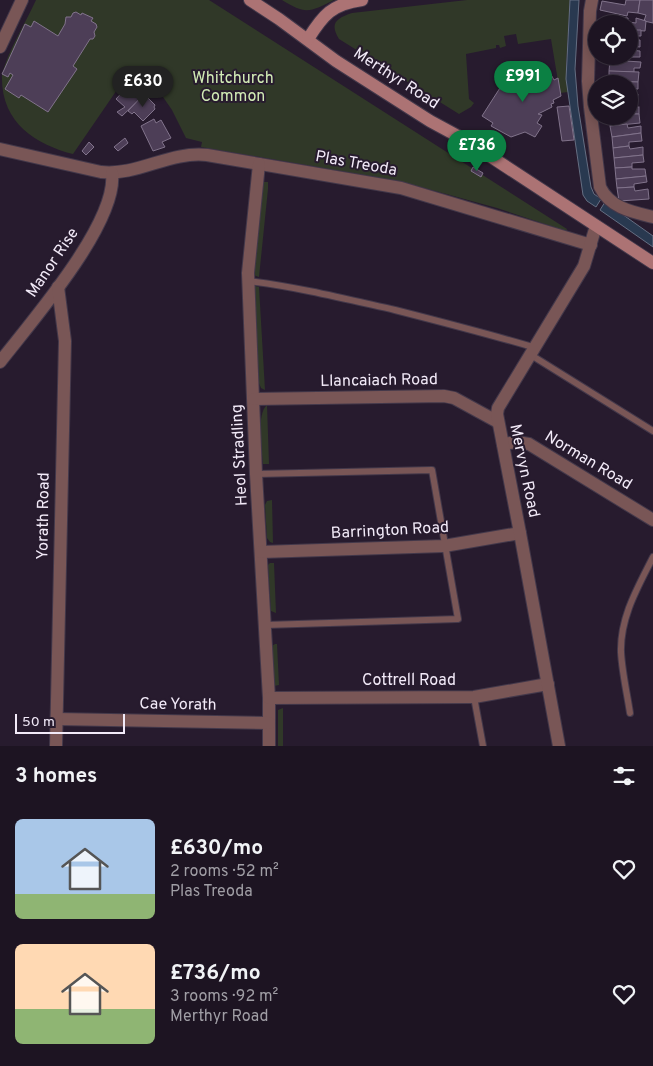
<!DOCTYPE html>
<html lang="en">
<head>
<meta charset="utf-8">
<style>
  :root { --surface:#1d1422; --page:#251d2a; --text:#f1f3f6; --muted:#a09ea5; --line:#3b3340; --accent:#0b8043 }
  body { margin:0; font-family:Overpass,sans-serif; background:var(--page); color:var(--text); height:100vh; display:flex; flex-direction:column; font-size:19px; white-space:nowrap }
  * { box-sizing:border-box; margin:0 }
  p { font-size:16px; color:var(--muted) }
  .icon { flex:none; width:28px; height:28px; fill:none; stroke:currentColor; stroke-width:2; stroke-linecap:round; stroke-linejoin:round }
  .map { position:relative; height:746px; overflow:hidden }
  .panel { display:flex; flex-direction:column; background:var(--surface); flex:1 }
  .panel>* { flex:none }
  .fabs { position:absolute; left:588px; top:15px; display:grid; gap:10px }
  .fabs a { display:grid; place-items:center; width:50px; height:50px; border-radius:50%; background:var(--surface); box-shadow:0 2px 12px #0003,0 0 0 1px var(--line); font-size:25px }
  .scale { position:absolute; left:15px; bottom:12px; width:110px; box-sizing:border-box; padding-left:5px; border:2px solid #f2eaf8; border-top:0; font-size:14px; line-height:18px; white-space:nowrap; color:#f2eaf8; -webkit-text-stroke:4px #271b2e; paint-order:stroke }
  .price { position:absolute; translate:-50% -42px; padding:0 11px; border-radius:18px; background:var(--accent); color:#fff; font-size:16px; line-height:32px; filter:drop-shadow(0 1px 2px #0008) }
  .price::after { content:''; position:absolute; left:50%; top:30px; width:15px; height:11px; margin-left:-8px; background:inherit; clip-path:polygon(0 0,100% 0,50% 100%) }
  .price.on { background:#222; color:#fff }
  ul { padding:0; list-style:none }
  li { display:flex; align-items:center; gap:15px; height:125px; padding:0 15px }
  li span { display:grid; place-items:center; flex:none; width:140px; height:100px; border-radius:8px; color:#555 }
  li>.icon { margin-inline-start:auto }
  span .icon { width:60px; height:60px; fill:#fffc; stroke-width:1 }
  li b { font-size:21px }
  h2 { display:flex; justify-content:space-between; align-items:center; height:60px; padding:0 15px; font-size:21px }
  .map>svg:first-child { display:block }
  .green { fill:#303828 }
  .water { fill:#293950; stroke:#656e82 }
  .building { fill:#4d3e57; stroke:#81738b }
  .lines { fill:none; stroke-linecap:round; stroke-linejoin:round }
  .lane-casing { stroke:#43384a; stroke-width:8 }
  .street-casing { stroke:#43384a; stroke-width:14 }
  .secondary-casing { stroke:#43384a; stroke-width:14 }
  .lane { stroke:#795656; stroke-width:6 }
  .street { stroke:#795656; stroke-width:12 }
  .secondary { stroke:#ac7374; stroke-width:12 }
  .labels { text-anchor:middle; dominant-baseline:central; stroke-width:4; stroke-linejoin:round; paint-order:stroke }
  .park-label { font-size:16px; fill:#d1ebb5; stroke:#271b2e }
  .street-label { font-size:16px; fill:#f2eaf8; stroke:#271b2e }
</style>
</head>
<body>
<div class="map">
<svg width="653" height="746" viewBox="0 0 653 746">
  <rect width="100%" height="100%" fill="#271b2e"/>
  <g class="green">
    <path d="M36,0h173l358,229 -1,2 -69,-23 -98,-27 -198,-34 1,-5 -16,-4 -14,-28 -18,-26 -22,-16 -59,86c-38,-10 -73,-32 -71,-80 7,-25 23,-50 34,-74z"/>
    <path d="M282,0h52c-24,12 -28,15 -52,0z"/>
    <path d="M467,0h103l-4,67 2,25 -8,1 -9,-54 -33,5 -2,-10 -12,2 2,10 -6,2 -1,-3h-3v3l-30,6 3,45 5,4 -3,4 -12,7 -120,-75c-10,-16 -2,-21 13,-26z"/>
    <polygon points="263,182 268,182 268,189 259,277 253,275"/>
    <polygon points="255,286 259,287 265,390 261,388 259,383 254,288"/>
    <path d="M267,405l2,59h-6c-1,-13 -7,-50 4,-59z"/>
    <polygon points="272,500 273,543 270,542 267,538 265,505 267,501"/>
    <polygon points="270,563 274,563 276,613 271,611 268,565"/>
    <polygon points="275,644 277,644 279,685 274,686 272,646"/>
    <polygon points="283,708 283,746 278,746 278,710"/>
  </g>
  <g class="water">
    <polygon points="570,0 579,0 575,69 578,106 591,187 594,194 601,199 596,207 587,201 583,195 566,79"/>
    <polygon points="605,202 653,236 653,247 600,210"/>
  </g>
  <g class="building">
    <polygon points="626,0 640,0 638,13 628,12 627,16 600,10 602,1 625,5"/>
    <polygon points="640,0 653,0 653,23 644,21 646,15 638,13"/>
    <polygon points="76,12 81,15 82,13 93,18 91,21 96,24 97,27 94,32 95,36 93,39 90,39 73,66 77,69 48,112 21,95 19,98 5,89 13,75 10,73 8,77 2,74 4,70 25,24 31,27 34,21 58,36 65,24 66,17 71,17 73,13"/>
    <polygon points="611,17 628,18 628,22 636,23 636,18 646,21 645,31 629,30 629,24 611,24"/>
    <polygon points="629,30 641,30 641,36 634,36 634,40 629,40"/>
    <polygon points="629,40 640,40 640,47 629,46"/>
    <polygon points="629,50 640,51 640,57 627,57 626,61 610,60 610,56 629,56"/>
    <polygon points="610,60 641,62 640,68 634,68 634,72 609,71"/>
    <polygon points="547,67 554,80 558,78 561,96 553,100 554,103 551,104 552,107 538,114 542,115 537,123 542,126 535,137 525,132 511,137 491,126 493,123 482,116 507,77 516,82 517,82 513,76 530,68 533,74"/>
    <polygon points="609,71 639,72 638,82 609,81"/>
    <polygon points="609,81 638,82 638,89 631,89 631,93 629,93 629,84 608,84"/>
    <polygon points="133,83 139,89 137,91 143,96 122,116 117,112 125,107 116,99 130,84 132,86"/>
    <polygon points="629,93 638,94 637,100 629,100"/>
    <polygon points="144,94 155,105 154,107 155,109 143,121 134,112 132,114 128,111"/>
    <polygon points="569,106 574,140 562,141 557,107"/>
    <rect x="629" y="107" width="10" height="7"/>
    <polygon points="629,114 639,114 640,123 610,126 609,116 629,116"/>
    <polygon points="154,119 156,123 161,120 171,138 162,142 165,147 153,151 141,126"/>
    <polygon points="627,124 628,128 641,126 641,133 612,137 610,126"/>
    <polygon points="641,133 642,141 629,142 629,146 613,148 612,137"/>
    <polygon points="125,138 128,143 118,151 114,147"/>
    <polygon points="89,142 94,147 86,155 82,151"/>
    <polygon points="629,146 630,149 643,147 643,155 614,158 613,148"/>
    <polygon points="643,155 644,162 632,163 632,167 615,168 614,158"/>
    <polygon points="473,167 483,173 481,177 471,171"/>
    <polygon points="632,167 632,169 645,169 646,176 616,179 615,168"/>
    <polygon points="646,176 647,182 634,184 634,187 617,188 616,179"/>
    <polygon points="634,187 635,191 648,189 649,199 619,201 617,188"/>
  </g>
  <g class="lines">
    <defs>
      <g id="lane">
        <path d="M248,281c50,6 98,18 147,29 47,12 94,24 141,38"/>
        <polyline points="531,355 653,431"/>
        <polyline points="256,474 432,470 458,619 265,625"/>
        <polyline points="474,697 483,746"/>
        <path d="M630,713c-3,-20 -8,-41 -9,-61 -1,-35 17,-65 32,-95"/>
      </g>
      <g id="street">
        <path d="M592,0l-2,11 -2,70 2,26 10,80c10,21 32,25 53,30"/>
        <polyline points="0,47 22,0"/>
        <path d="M0,149l101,23c37,4 68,-21 106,-17l194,33 190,57"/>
        <polyline points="259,164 248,273 256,474 269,698 269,746"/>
        <path d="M0,362c31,-40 118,-139 112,-189"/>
        <polyline points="254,399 444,396 454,398 498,422"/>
        <polyline points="503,444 517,442 529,444 653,520"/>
        <polyline points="261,552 444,546 520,533"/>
        <polyline points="269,698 474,697 548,684"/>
        <polyline points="57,719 269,723"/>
        <polyline points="56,746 65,341 58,287"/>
        <polyline points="559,746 520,533 497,414 498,408 584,266 596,226"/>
      </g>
      <g id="secondary">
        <polyline points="250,0 279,19 336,61 430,121 467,141 653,263"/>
        <path d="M308,39c15,-24 24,-35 54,-39"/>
      </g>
    </defs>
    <use href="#lane" class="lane-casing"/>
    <use href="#street" class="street-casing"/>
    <use href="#secondary" class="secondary-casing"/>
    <use href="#lane" class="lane"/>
    <use href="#street" class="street"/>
    <use href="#secondary" class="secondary"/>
  </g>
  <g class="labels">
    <g class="park-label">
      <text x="233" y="79">Whitchurch<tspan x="233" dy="18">Common</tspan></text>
    </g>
    <g class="street-label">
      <text transform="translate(396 79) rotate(33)">Merthyr Road</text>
      <text transform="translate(356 164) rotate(10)">Plas Treoda</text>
      <text transform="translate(53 263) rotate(-56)">Manor Rise</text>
      <text transform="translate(379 381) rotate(-1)">Llancaiach Road</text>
      <text transform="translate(240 455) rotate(-93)">Heol Stradling</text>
      <text transform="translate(588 461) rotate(31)">Norman Road</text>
      <text transform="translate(524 471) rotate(78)">Mervyn Road</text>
      <text transform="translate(44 516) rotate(-89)">Yorath Road</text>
      <text transform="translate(390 531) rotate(-3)">Barrington Road</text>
      <text x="409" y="681">Cottrell Road</text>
      <text transform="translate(178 705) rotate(1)">Cae Yorath</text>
    </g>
  </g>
</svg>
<div class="fabs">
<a><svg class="icon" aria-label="locate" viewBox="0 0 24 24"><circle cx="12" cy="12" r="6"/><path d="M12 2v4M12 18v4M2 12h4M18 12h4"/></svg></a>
<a><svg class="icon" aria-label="layers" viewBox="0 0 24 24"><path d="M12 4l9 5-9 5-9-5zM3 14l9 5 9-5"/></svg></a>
</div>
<div class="scale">50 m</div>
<b class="price" style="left:523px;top:103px">£991</b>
<b class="price on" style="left:143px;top:108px">£630</b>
<b class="price" style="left:477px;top:172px">£736</b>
</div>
<section class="panel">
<h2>3 homes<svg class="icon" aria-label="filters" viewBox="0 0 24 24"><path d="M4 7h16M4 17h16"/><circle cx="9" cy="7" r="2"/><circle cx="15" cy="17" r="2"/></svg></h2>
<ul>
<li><span style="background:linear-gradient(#a9c7e8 75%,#8fb573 0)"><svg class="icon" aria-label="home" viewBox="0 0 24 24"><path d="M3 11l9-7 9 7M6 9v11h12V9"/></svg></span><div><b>£630/mo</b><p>2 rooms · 52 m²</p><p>Plas Treoda</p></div><svg class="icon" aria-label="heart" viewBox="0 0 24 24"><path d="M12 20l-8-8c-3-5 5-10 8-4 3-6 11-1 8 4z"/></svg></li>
<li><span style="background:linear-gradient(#ffd9b3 65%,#8fb573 0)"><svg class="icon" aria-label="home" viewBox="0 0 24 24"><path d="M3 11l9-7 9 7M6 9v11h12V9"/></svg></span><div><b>£736/mo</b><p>3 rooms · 92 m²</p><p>Merthyr Road</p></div><svg class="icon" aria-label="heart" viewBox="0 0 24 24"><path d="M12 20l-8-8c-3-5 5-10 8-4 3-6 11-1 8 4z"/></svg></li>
</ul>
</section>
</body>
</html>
